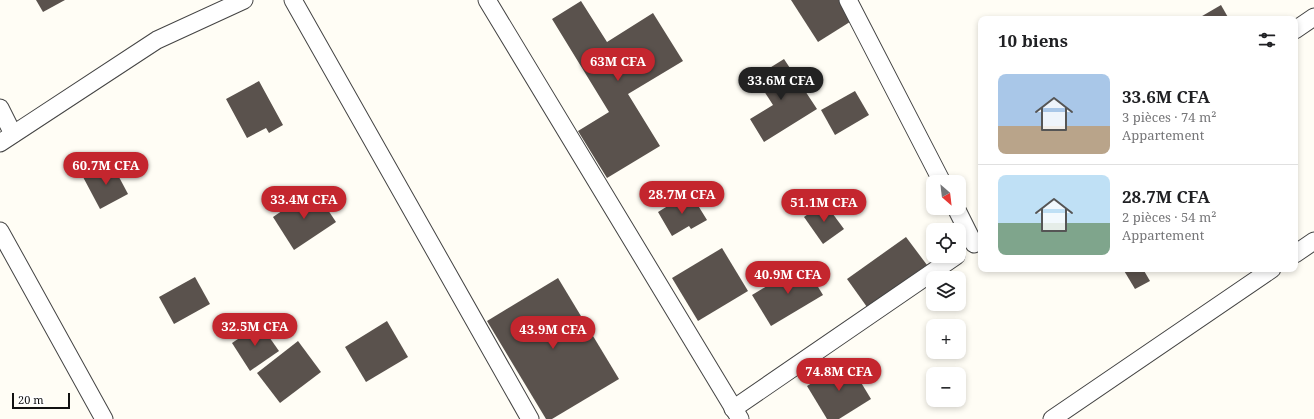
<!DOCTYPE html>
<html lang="fr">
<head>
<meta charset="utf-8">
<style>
  :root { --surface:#fff; --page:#f2f2f2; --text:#202124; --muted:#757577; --line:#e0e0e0; --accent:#c4262e }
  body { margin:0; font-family:"Noto Serif",serif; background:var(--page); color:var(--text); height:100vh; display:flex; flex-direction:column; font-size:15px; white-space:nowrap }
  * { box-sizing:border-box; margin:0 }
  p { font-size:13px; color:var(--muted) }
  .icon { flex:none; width:22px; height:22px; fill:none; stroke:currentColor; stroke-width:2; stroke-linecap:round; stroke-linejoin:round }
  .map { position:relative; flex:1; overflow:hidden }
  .drawer { position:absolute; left:978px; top:16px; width:320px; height:256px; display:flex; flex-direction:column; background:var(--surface); border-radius:8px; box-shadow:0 2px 6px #0003 }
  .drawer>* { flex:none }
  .needle { width:26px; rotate:152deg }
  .tools { position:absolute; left:926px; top:175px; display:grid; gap:8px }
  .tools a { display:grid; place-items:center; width:40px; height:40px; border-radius:8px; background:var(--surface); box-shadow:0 2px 6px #0003; font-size:20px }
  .scale { position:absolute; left:12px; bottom:10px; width:58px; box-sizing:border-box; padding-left:4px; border:2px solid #111; border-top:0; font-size:11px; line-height:14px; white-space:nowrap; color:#111; -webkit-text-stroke:3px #fff; paint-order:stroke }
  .price { position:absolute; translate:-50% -34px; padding:0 9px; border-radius:14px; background:var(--accent); color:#fff; font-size:13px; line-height:26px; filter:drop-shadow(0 1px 2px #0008) }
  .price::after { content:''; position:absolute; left:50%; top:24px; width:12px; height:9px; margin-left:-6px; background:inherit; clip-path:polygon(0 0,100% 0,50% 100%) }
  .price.selected { background:#222; color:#fff }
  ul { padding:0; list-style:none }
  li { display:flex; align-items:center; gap:12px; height:100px; padding:0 20px }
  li+li { border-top:1px solid var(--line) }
  li span { display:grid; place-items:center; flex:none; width:112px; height:80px; border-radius:8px; color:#555 }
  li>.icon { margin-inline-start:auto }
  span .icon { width:48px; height:48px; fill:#fffc; stroke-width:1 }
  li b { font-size:17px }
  h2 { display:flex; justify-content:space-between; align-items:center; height:48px; padding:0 20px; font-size:17px }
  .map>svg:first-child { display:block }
  .building { fill:#5a524d }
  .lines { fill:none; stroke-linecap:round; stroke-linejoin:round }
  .minor-casing { stroke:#444; stroke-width:19 }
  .minor { stroke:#fff; stroke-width:17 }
</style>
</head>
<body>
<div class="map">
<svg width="1314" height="419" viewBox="0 0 1314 419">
  <rect width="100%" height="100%" fill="#fffdf5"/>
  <g class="building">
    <polygon points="36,0 65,0 43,12"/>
    <polygon points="791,0 841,0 853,20 818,42"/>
    <polygon points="581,1 607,42 653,13 683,61 628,94 660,146 607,178 578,131 609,112 552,19"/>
    <polygon points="1221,5 1229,19 1197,19"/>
    <polygon points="784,59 817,109 764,142 750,119 773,105 755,77"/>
    <polygon points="259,81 283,125 269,133 266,128 247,138 226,99"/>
    <polygon points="855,91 869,115 835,135 821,110"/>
    <polygon points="111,162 128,194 100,209 83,177"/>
    <polygon points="314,189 336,222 294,250 273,217"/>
    <polygon points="689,193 693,200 694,199 707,220 691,229 689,226 672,236 658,212"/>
    <polygon points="824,202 844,229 823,244 804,217"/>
    <polygon points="906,237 927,265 867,307 847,279"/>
    <polygon points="722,248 748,291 698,321 672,278"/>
    <polygon points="804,264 823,295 771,326 752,295"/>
    <polygon points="1123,269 1143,269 1150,281 1135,289"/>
    <polygon points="195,277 210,304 174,324 159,297"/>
    <polygon points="558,278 619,379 552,419 546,419 487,321"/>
    <polygon points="387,321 408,357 366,382 345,347"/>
    <polygon points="260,324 279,351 250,371 232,343"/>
    <polygon points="298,341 321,372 280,403 257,373"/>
    <polygon points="848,361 871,399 839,419 827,419 807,386"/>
  </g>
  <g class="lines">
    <defs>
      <g id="minor">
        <polyline points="293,0 530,419"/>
        <polyline points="487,0 740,419"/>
        <polyline points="848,0 942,182"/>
        <polyline points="1295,30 1314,17"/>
        <polyline points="0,108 13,134"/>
        <polyline points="0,143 157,40 244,0"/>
        <polyline points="956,208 974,244"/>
        <polyline points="0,231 104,419"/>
        <polyline points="1295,254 1314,241"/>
        <polyline points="733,409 956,256"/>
        <polyline points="1052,419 1272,269"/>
      </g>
    </defs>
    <use href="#minor" class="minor-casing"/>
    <use href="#minor" class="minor"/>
  </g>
</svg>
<div class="tools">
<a><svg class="needle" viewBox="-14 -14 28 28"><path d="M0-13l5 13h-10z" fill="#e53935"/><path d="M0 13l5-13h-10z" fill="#757577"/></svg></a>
<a><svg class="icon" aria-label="locate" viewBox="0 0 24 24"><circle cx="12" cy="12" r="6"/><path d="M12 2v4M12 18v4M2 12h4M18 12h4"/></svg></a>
<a><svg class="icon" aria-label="layers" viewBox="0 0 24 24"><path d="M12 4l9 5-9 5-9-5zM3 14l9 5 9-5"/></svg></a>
<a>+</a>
<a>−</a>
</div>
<div class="scale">20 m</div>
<b class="price" style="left:618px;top:82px">63M CFA</b>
<b class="price selected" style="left:781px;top:101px">33.6M CFA</b>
<b class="price" style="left:106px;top:186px">60.7M CFA</b>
<b class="price" style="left:682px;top:215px">28.7M CFA</b>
<b class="price" style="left:304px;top:220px">33.4M CFA</b>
<b class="price" style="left:824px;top:223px">51.1M CFA</b>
<b class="price" style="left:788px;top:295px">40.9M CFA</b>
<b class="price" style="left:255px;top:347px">32.5M CFA</b>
<b class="price" style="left:553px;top:350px">43.9M CFA</b>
<b class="price" style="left:839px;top:392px">74.8M CFA</b>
<section class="drawer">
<h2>10 biens<svg class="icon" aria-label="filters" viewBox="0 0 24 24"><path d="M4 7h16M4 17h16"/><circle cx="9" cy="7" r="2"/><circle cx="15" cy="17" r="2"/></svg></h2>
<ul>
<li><span style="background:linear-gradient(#a9c7e8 65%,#b9a48a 0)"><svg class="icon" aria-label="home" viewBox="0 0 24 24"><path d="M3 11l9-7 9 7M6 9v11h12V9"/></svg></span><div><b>33.6M CFA</b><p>3 pièces · 74 m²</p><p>Appartement</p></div></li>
<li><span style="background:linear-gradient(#bfe0f5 60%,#7fa58c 0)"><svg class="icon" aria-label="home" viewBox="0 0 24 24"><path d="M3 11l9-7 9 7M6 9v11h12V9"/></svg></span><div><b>28.7M CFA</b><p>2 pièces · 54 m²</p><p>Appartement</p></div></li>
</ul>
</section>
</div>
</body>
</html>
